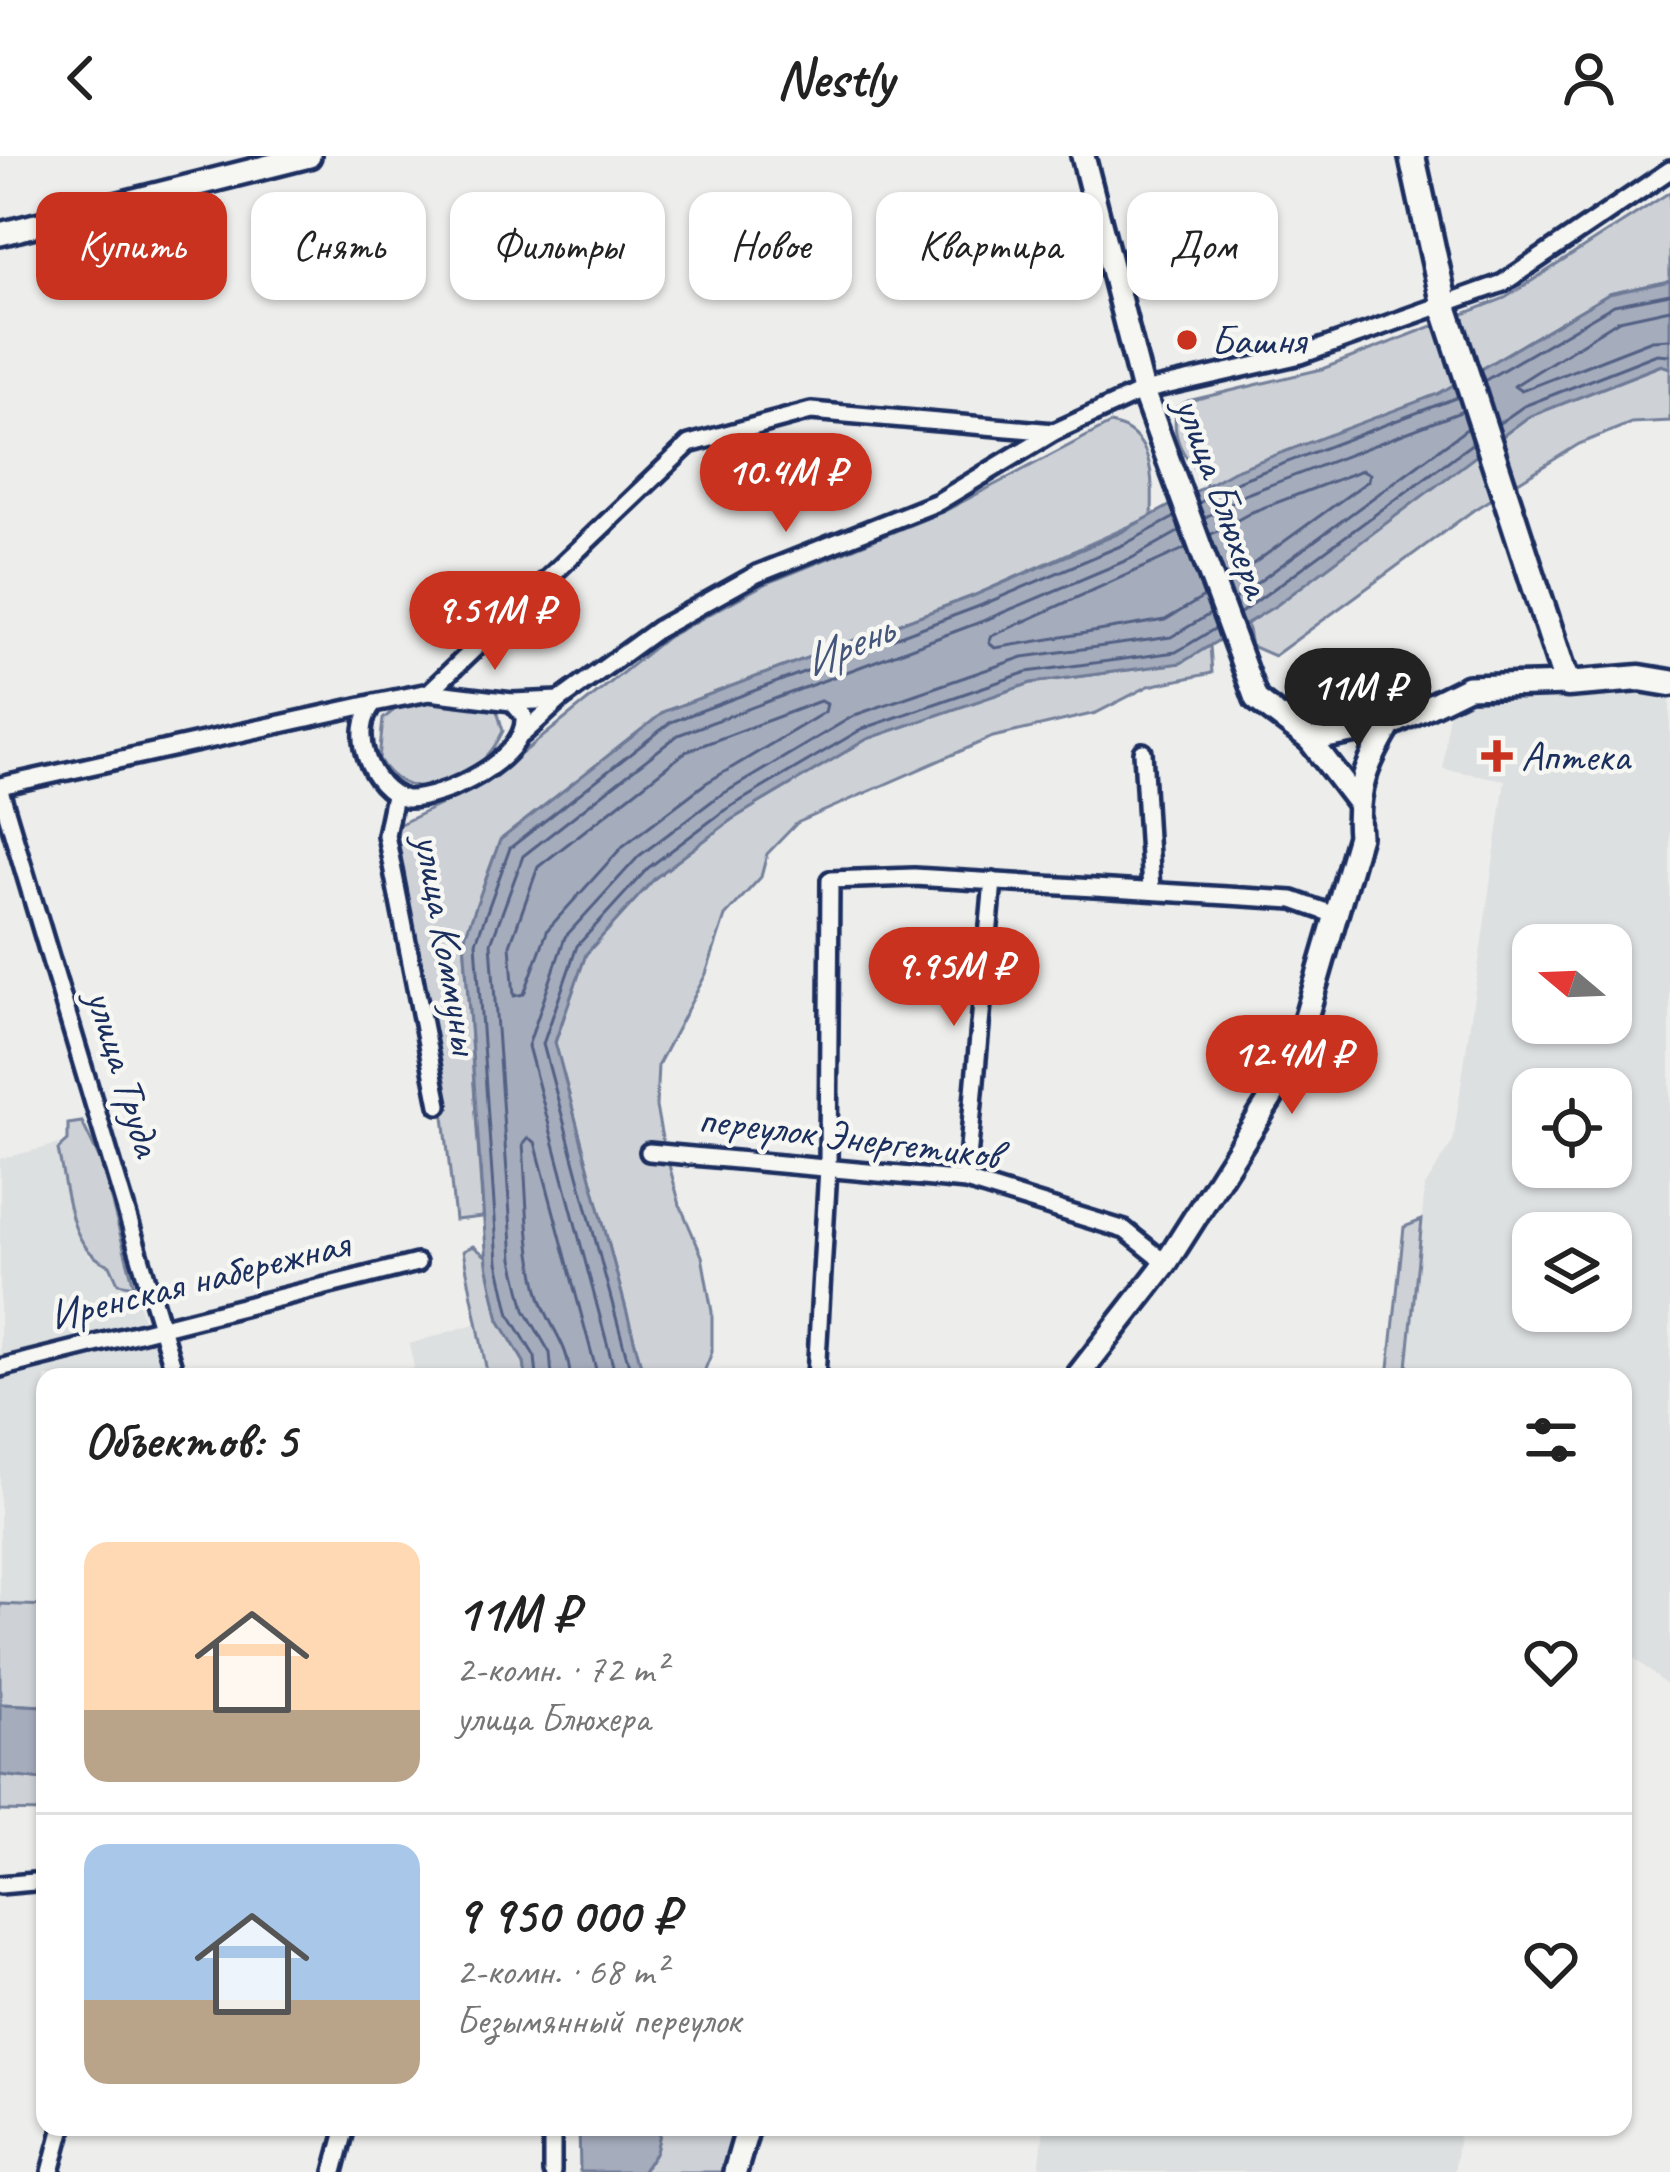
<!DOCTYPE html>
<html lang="ru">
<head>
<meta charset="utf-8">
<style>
  :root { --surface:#fff; --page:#f2f2f2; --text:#222; --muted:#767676; --line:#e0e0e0; --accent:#c8321e }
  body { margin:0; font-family:Caveat,sans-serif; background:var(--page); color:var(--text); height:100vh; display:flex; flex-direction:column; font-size:45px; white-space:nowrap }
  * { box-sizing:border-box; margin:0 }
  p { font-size:39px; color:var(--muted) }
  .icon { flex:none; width:66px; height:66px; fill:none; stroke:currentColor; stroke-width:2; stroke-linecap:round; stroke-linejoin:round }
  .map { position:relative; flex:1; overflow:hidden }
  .drawer { position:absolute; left:36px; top:1212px; width:1596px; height:768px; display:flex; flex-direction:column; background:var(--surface); border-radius:24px; box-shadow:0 3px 9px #0004 }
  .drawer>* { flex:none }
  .hud { position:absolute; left:36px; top:36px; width:1599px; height:108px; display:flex; gap:24px }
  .needle { width:78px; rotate:289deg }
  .controls { position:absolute; left:1512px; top:768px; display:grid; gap:24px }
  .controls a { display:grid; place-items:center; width:120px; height:120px; border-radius:24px; background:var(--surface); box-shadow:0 3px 9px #0004; font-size:60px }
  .price { position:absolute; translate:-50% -102px; padding:0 27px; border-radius:42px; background:var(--accent); color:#fff; font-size:39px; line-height:78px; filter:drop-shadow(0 3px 6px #0008) }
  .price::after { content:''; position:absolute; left:50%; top:72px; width:36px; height:27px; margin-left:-18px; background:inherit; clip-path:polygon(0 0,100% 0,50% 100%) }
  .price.selected { background:#222; color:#fff }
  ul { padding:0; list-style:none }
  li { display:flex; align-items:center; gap:36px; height:300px; padding:0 48px }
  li+li { border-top:3px solid var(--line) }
  li span { display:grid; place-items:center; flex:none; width:336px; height:240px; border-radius:24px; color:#555 }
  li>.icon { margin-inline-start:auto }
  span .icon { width:144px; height:144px; fill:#fffc; stroke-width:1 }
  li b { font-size:51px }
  h2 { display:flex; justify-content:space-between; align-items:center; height:144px; padding:0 48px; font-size:51px }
  .chip { padding:0 42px; border-radius:24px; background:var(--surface); box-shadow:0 3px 9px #0004; font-size:42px; line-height:108px }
  .chip.selected { background:var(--accent); color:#fff }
  header { display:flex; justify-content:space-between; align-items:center; height:156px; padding:0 48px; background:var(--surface); font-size:54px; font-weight:700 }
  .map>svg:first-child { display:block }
  .built { fill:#dde0e1; fill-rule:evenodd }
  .green { fill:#ced2d7; stroke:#74809a; stroke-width:3 }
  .water { fill:#a5acbc; stroke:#6e7a96; stroke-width:3 }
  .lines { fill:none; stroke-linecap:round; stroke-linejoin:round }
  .shore { stroke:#526184; stroke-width:3 }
  .minor-casing { stroke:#1b2f5e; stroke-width:24 }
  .tertiary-casing { stroke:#1b2f5e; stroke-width:30 }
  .primary-casing { stroke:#1b2f5e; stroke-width:33 }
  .minor { stroke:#f6f6f2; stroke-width:15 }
  .tertiary { stroke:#f6f6f2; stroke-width:21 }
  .primary { stroke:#f6f6f2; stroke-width:24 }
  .poi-dot { fill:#c8321e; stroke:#f6f6f2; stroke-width:4.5 }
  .labels { text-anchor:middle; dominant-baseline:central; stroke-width:9; stroke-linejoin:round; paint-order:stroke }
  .poi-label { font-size:42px; fill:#1b2f5e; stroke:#f6f6f2; text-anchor:start }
  .street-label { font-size:42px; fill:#1b2f5e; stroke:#f6f6f2 }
  .water-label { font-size:45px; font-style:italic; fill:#44547a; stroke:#f6f6f2 }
</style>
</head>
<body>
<header><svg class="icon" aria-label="back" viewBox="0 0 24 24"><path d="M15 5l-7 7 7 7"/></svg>Nestly<svg class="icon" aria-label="person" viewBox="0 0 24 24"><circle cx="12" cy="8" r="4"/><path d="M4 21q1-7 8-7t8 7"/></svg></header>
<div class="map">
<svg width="1670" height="2016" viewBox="0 0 1670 2016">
  <rect width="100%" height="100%" fill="#edeeec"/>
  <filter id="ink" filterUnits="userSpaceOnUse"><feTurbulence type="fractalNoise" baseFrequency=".00833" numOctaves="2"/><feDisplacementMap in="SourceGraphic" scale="24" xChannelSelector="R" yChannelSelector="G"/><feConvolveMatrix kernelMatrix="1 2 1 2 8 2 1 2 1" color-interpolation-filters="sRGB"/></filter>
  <g filter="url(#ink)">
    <g class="built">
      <path d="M1656,535l14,2v995l-47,-39v-272h-217l19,-191 28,-45 52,-361 -62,-11 6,-64 74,-11zM1533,789h78v78h-78zM1533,933h78v78h-78zM1533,1077h78v78h-78z"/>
      <polygon points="59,988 79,1082 88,1099 110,1109 125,1132 134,1130 144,1167 0,1205 0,1003"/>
      <polygon points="477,1167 488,1221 382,1221 414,1212 409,1188"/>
      <polygon points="154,1176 168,1221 45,1221 45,1450 0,1448 0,1221"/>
      <polygon points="1044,1971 1450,1971 1460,1973 1454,2016 1039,2016"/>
    </g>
    <g class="green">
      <path d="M1670,36v89l-61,13 -171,100 -231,91c-20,-26 -38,-44 -30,-78l11,-6 134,-32 183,-71z"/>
      <polygon points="1662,209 1670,212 1670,265 1631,267 1579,288 1475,353 1274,500 1251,490 1247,468 1528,261"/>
      <path d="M1110,268c44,8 43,54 42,92l-179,80 -308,115 -201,228 19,278 -28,3 -12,-114 -47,-280 89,-43 181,-145 99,-54 180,-73z"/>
      <polygon points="1210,489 1212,517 1149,530 1096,557 993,581 797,667 767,698 761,721 725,760 706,818 658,909 656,951 663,987 680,1049 702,1100 712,1156 712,1196 702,1221 644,1221 555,887 586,798 655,722 731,664 867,583 1031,527 1180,507"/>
      <path d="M452,542l44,9 7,24c-22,49 -91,84 -124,28l4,-40 16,-13z"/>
      <path d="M82,966l19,40 33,124 -16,-3 -8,-18c-42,-14 -43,-76 -52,-115l10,-9v-17z"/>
      <polygon points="1422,1064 1406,1221 1388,1221 1404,1071"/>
      <polygon points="473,1090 486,1100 499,1164 524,1206 526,1221 488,1221 463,1095"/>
      <polygon points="0,1448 45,1450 45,1550 0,1548"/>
      <polygon points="0,1619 45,1624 45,1656 0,1655"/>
      <polygon points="661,1971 741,1971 730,2016 642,2016 656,1996"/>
    </g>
    <g class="water">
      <polygon points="1670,125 1670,212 1661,209 1528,261 1277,449 1181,507 1031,527 867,583 731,664 655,722 586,798 555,886 644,1221 526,1221 524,1206 499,1164 487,1108 464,783 500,684 665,555 973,440 1120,377 1233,315 1438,238 1609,138"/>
      <polygon points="0,1548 45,1550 45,1624 0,1619"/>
      <polygon points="579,1971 661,1971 661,1972 656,1996 642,2016 580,2016"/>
    </g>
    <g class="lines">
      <g class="shore">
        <polyline points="1670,153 1619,164 1514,230 1521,235 1652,184 1670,183"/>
        <polyline points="1484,225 1614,149 1670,138"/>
        <polyline points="1498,268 1524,250 1657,198 1670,199"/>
        <polyline points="1199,347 1238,325 1458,241"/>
        <polyline points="1204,362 1244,339 1463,255"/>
        <polyline points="1210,379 1252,356 1362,314 1370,318 1368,325 1228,426"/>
        <polyline points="1186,392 992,480 989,487 995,492 1165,464 1204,441"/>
        <polyline points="1234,444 1468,272"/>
        <polyline points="1239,458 1473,287"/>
        <polygon points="820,545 827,548 825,556 706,627 623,690 548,773 524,838 514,840 510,789 538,711 687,595"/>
        <polyline points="537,1221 535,1201 510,1159 498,1106 476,786 510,692 671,566 977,451 1125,388 1175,361"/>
        <polyline points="552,1221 550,1197 525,1154 513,1103 491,787 523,700 678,579 983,465 1132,402 1180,375"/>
        <path d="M570,1221c-1,-33 -21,-50 -30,-80 -14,-49 -13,-102 -17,-153l5,-6 7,4 63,235"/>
        <polyline points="616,1221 528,890 565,781 639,700 716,642 855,559 1023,501 1171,481 1210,458"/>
        <polyline points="632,1221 543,888 577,790 648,712 725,654 862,573 1027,516 1176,496 1216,472"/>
      </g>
      <defs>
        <g id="minor">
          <polyline points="429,536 689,288 811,255 1054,276"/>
          <path d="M429,536l83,10 12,14c4,43 -82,84 -118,83 -37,-10 -57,-68 -32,-96z"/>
          <polyline points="512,546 560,544"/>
          <polyline points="523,578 560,544 658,473 757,418 938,346 1054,276 1143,235 1301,199 1503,127 1670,14"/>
          <polyline points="1143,596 1151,735"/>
          <polyline points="0,630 371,548"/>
          <polyline points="0,634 176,1221"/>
          <polyline points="394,640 386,679 439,949"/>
          <polyline points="649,996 966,1025 1125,1074 1166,1107"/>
          <polyline points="966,1025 993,725"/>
          <polyline points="0,1212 417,1107"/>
          <polyline points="816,1221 828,1012 830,724 914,721 1293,744 1335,759"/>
          <polyline points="0,1729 45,1725"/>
          <polyline points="51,2016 63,1971"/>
          <polyline points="334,2016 346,1971"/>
          <polyline points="552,2016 552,1971"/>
        </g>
        <g id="tertiary">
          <polyline points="1083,0 1143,235 1256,543 1310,584 1356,644"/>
          <polyline points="0,78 309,0"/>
          <polyline points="1310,584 1390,569 1468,531 1567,528"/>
          <path d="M1077,1221l89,-114 126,-198 67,-229c-4,-45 8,-73 31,-111"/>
          <polyline points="735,2016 748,1971"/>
        </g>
        <polyline id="primary" points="1412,0 1446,156 1567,528 1640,522 1670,527"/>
      </defs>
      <use href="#minor" class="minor-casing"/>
      <use href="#tertiary" class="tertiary-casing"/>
      <use href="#primary" class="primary-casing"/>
      <use href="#minor" class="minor"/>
      <use href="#tertiary" class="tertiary"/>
      <use href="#primary" class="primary"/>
    </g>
  </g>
  <g class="poi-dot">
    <circle cx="1187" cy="184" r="12"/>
    <path d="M1491 582h12v12h12v12h-12v12h-12v-12h-12v-12h12z"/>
  </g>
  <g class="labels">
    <g class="poi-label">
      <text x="1211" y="184">Башня</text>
      <text x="1521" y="600">Аптека</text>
    </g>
    <g class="street-label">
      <text transform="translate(1223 341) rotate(70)">улица Блюхера</text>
      <text transform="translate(447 788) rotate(80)">улица Коммуны</text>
      <text transform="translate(124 917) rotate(73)">улица Труда</text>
      <text transform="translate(849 981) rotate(7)">переулок Энергетиков</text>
      <text transform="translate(199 1124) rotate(-14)">Иренская набережная</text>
    </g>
    <g class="water-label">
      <text transform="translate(847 490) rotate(-24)">Ирень</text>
    </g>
  </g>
</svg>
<div class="controls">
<a><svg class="needle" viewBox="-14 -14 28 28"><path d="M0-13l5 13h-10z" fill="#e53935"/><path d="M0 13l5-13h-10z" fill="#767676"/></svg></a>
<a><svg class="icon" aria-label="locate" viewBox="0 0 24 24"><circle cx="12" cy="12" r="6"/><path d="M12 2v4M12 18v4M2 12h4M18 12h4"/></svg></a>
<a><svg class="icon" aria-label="layers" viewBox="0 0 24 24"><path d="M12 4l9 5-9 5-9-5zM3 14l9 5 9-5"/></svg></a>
</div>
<b class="price" style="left:786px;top:379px">10.4M ₽</b>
<b class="price" style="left:495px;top:517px">9.51M ₽</b>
<b class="price selected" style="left:1358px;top:594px">11M ₽</b>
<b class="price" style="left:954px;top:873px">9.95M ₽</b>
<b class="price" style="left:1292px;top:961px">12.4M ₽</b>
<div class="hud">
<a class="chip selected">Купить</a>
<a class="chip">Снять</a>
<a class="chip">Фильтры</a>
<a class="chip">Новое</a>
<a class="chip">Квартира</a>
<a class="chip">Дом</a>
</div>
<section class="drawer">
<h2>Объектов: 5<svg class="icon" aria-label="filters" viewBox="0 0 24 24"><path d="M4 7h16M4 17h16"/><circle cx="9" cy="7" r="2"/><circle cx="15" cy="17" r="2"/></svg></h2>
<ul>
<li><span style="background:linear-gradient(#ffd9b3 70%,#b9a48a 0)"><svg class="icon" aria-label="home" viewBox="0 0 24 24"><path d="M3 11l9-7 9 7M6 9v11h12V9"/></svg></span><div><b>11M ₽</b><p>2-комн. · 72 m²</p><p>улица Блюхера</p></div><svg class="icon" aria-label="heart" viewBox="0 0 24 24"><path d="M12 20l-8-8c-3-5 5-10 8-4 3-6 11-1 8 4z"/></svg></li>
<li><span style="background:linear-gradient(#a9c7e8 65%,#b9a48a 0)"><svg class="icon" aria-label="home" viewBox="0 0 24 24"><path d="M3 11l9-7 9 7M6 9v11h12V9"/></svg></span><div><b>9 950 000 ₽</b><p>2-комн. · 68 m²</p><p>Безымянный переулок</p></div><svg class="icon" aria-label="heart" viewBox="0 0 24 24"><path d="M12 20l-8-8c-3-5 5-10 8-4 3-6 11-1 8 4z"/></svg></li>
</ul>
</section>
</div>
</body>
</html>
